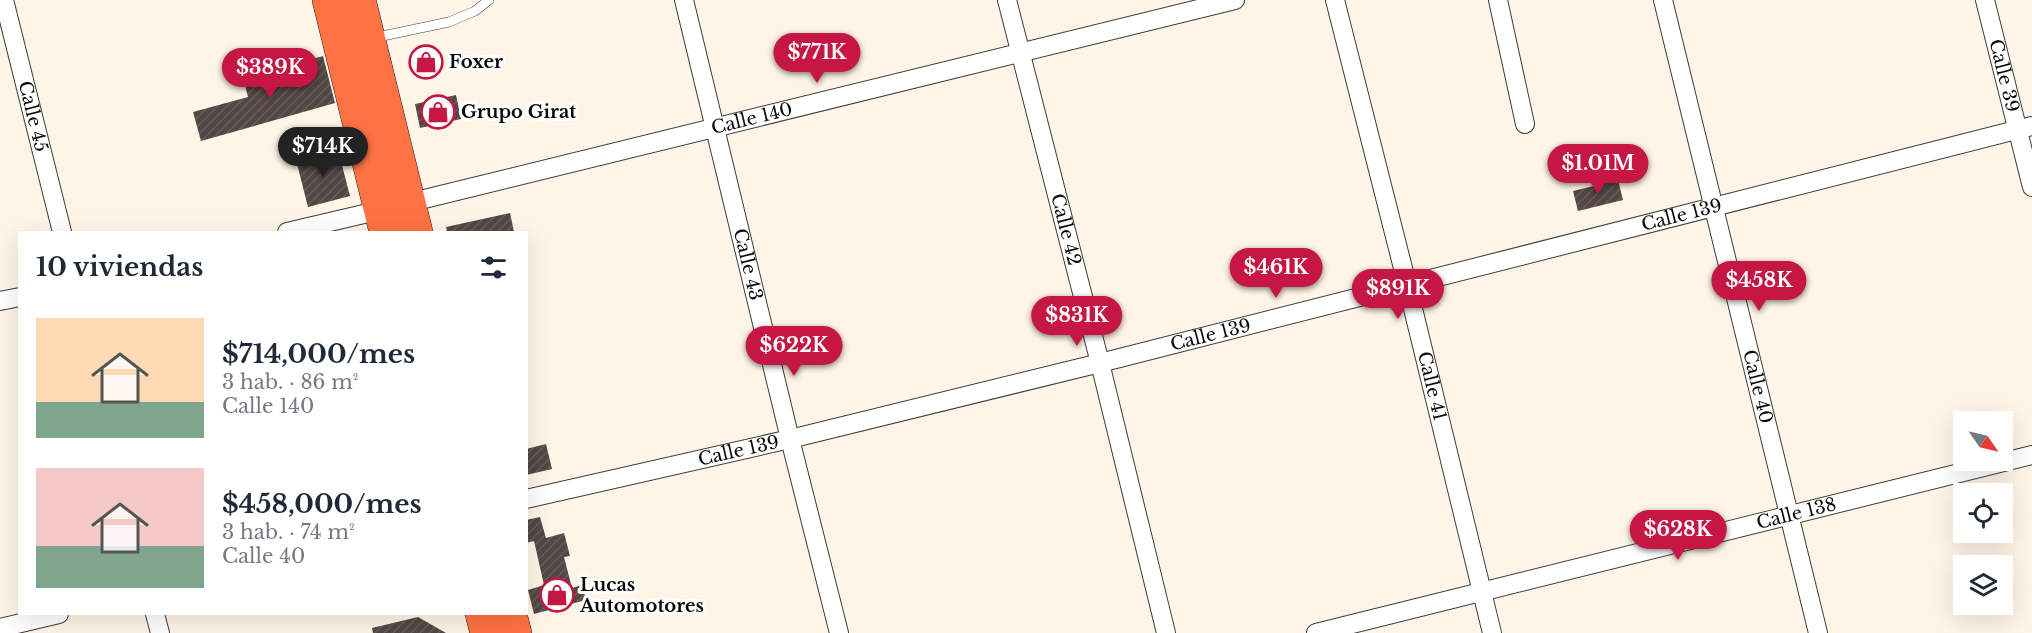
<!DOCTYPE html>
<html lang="es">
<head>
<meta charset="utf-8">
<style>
  :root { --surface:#fff; --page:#f6f6f7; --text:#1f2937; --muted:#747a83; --accent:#c51644 }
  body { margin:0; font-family:"Libre Baskerville",serif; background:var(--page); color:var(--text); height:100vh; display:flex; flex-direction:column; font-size:22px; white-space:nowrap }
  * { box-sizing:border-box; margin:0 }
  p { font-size:20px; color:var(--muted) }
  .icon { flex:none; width:33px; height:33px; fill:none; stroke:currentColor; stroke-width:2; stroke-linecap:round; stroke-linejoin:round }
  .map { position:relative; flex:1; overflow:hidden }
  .sheet { position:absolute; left:18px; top:231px; width:510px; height:384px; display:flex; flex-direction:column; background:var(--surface); border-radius:0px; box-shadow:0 6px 24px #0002 }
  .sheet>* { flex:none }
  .needle { width:39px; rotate:124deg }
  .tools { position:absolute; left:1953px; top:411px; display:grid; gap:12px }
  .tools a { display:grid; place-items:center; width:60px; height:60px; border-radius:0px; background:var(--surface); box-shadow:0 6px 24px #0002; font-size:30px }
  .price { position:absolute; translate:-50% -51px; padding:0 14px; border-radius:21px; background:var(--accent); color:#fff; font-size:20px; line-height:39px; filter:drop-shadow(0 2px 3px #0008) }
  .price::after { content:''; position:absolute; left:50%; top:36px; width:18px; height:14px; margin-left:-9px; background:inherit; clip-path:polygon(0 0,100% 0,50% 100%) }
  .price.on { background:#222; color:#fff }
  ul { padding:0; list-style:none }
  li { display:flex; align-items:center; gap:18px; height:150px; padding:0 18px }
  li span { display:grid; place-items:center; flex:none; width:168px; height:120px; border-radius:0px; color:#555 }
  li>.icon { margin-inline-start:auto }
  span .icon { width:72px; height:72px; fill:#fffc; stroke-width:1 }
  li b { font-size:26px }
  h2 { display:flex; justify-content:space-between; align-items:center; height:72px; padding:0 18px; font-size:26px }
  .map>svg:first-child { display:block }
  .building { fill:url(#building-hatch) }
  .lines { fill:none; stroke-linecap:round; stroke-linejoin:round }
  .lane-casing { stroke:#3c3c3c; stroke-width:10 }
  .street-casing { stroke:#3c3c3c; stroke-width:20 }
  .highway-casing { stroke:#1a1a1a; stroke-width:34 }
  .lane { stroke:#fff; stroke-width:9 }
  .street { stroke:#fff; stroke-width:18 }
  .highway { stroke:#ff7244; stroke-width:33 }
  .labels { text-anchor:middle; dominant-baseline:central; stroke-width:6; stroke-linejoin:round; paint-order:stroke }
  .poi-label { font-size:18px; font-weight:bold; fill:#090909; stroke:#fff; text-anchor:start }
  .street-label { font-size:18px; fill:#090909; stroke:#fff }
</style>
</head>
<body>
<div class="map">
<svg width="2032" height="633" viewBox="0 0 2032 633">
  <defs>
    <pattern id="building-hatch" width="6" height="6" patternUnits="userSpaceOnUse" patternTransform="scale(1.5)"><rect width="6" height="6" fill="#534745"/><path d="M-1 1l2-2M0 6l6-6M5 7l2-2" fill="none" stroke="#675d5b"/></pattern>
  </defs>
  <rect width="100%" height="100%" fill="#fff5e6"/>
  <g class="building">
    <polygon points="438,50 442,67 414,74 410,57"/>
    <polygon points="323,56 335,103 201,141 193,112 248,97 243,78"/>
    <polygon points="456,95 461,119 420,128 415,104"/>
    <polygon points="338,150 350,196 308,207 296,160"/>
    <polygon points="1618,180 1623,200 1578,211 1573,191"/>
    <polygon points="510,213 514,232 447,232 446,227"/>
    <polygon points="546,444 552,469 526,475 526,449"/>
    <polygon points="540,517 546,538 564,533 570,556 564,557 572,588 582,585 586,600 534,614 528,590 544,585 534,541 526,543 526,520"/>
    <polygon points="418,617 446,633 373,633 372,628"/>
  </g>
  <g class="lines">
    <defs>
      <polyline id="lane" points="373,38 449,22 475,11 489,0"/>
      <g id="street">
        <path id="s1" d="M4,0l58,232"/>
        <path id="s2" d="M684,0l106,439 49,194"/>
        <path id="s3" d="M1007,0l93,363 66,270"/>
        <path id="s4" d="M1335,0l72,284 85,349"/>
        <polyline points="1498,0 1525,124"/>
        <path id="s5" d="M1663,0l155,633"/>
        <path id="s6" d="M1985,0l47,187"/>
        <path id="s7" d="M408,203l827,-203"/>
        <polyline points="287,232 381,210"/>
        <polyline points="0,301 20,297"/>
        <path id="s8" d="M526,499l264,-60 310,-76 932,-237"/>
        <polyline points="155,614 160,633"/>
        <polyline points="0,628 59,614"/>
        <path id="s9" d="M1316,633l716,-178"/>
      </g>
      <g id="highway">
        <polyline points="329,0 386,232"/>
        <polyline points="359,0 416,232"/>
        <polyline points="482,614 487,633"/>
        <polyline points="510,614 515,633"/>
      </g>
    </defs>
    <use href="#lane" class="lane-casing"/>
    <use href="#street" class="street-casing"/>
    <use href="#highway" class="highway-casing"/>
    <use href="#lane" class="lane"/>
    <use href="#street" class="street"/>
    <use href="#highway" class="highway"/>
  </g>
  <defs>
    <symbol id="shop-ring" viewBox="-11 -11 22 22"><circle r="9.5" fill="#fff" stroke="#c51644" stroke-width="1.5"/><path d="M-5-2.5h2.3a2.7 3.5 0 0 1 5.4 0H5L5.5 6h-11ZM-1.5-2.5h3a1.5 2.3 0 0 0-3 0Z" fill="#c51644"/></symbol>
  </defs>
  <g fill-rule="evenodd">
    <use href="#shop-ring" x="407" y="43" width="38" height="38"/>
    <use href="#shop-ring" x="419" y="93" width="38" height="38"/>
    <use href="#shop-ring" x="538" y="576" width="38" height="38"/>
  </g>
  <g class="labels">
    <g class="poi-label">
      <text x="449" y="62">Foxer</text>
      <text x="461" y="112">Grupo Girat</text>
      <text x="580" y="585">Lucas<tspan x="580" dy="21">Automotores</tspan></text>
    </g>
    <g class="street-label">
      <text stroke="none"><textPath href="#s6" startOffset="78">Calle 39</textPath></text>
      <text stroke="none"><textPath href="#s1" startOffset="120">Calle 45</textPath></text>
      <text stroke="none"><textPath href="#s7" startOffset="354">Calle 140</textPath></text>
      <text stroke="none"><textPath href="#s8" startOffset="1190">Calle 139</textPath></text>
      <text stroke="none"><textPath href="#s3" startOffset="237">Calle 42</textPath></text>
      <text stroke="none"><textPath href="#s2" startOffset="272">Calle 43</textPath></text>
      <text stroke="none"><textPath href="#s8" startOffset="704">Calle 139</textPath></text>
      <text stroke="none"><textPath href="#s4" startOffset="398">Calle 41</textPath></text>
      <text stroke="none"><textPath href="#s5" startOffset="398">Calle 40</textPath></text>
      <text stroke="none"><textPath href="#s8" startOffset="218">Calle 139</textPath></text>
      <text stroke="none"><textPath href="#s9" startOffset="495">Calle 138</textPath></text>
    </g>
  </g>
</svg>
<div class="tools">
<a><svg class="needle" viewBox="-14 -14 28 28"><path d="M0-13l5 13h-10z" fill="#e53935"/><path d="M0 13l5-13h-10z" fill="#747a83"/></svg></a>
<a><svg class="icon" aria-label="locate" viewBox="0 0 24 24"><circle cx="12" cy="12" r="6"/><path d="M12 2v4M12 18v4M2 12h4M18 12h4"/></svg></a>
<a><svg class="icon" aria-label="layers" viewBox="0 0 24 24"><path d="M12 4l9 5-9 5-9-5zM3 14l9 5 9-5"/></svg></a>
</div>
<b class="price" style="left:817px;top:84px">$771K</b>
<b class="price" style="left:270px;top:99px">$389K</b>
<b class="price on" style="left:323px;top:178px">$714K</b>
<b class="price" style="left:1598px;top:195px">$1.01M</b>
<b class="price" style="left:1276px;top:299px">$461K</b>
<b class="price" style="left:1759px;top:312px">$458K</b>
<b class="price" style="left:1398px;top:320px">$891K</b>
<b class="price" style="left:1077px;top:347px">$831K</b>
<b class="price" style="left:794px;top:377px">$622K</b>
<b class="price" style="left:1678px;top:561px">$628K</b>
<section class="sheet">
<h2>10 viviendas<svg class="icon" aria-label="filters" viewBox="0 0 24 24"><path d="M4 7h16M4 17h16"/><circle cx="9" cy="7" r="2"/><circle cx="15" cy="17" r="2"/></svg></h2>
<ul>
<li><span style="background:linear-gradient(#ffd9b3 70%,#7fa58c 0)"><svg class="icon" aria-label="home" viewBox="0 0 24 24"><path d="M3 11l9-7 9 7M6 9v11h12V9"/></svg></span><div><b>$714,000/mes</b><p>3 hab. · 86 m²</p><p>Calle 140</p></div></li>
<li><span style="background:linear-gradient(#f6c9c9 65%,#7fa58c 0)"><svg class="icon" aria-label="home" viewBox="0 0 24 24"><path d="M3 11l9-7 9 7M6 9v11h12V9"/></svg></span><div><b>$458,000/mes</b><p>3 hab. · 74 m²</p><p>Calle 40</p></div></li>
</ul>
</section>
</div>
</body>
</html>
